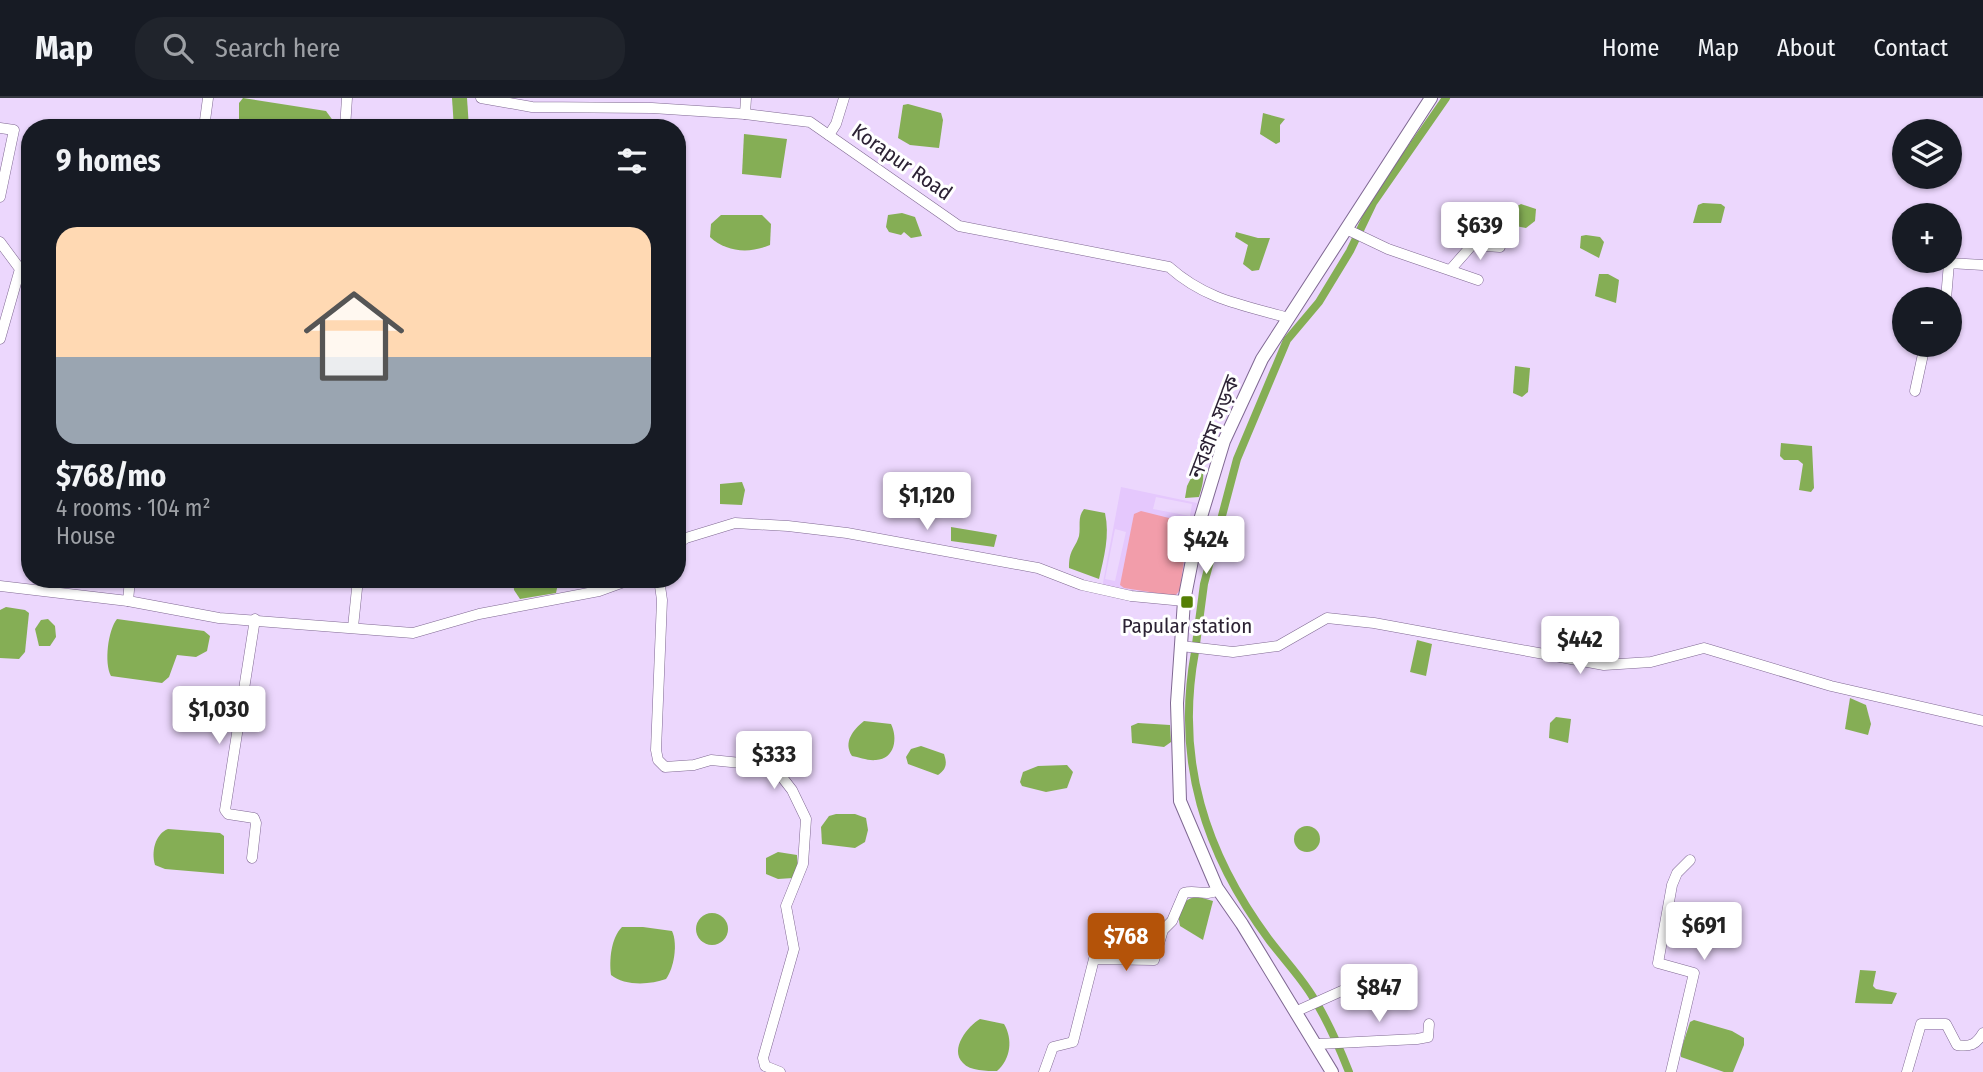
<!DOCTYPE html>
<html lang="en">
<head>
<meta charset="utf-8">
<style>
  :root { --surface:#171b24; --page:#20242c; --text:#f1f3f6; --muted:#9ea1a6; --line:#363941; --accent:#b45309 }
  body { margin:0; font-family:"Fira Sans Condensed","Noto Sans Bengali",sans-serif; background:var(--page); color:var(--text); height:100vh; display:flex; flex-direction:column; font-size:26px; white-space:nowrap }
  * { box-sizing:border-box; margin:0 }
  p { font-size:23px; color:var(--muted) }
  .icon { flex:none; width:38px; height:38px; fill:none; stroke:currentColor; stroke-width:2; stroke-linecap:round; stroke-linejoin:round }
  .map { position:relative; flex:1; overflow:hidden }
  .drawer { position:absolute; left:21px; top:21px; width:665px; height:469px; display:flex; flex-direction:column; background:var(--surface); border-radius:28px; box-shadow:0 2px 5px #0004 }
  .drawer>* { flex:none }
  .tools { position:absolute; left:1892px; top:21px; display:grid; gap:14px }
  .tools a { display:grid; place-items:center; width:70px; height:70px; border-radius:50%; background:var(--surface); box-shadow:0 2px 5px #0004; font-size:35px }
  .price { position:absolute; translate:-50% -60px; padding:0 16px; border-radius:7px; background:#fff; color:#222; font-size:23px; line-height:46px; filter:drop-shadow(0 2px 4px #0008) }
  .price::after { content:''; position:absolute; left:50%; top:42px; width:21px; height:16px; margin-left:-10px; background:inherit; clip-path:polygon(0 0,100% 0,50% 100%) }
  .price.active { background:var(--accent); color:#fff }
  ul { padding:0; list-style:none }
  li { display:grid; align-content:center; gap:14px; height:371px; padding:0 35px }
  li span { display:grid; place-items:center; height:217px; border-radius:21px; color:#555 }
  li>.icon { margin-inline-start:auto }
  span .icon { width:126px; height:126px; fill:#fffc; stroke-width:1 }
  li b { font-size:30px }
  h2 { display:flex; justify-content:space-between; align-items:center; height:84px; padding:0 35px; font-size:30px }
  header { display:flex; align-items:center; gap:42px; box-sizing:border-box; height:98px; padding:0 35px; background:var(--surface); border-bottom:2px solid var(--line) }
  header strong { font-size:33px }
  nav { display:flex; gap:38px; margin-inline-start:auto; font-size:24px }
  .search { width:490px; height:63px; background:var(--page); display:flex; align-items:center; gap:18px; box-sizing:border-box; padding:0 24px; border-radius:28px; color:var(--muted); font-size:26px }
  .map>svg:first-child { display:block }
  .built { fill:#e5c8fd; fill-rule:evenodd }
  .green { fill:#f29daa }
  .water { fill:#85ae55 }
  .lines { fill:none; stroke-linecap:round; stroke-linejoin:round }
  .canal { stroke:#85ae55; stroke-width:8 }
  .minor-casing { stroke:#7f6892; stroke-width:11 }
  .major-casing { stroke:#7f6892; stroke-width:14 }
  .minor { stroke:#fff; stroke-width:10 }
  .major { stroke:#fff; stroke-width:12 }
  .poi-dot { fill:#547f04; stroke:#fff; stroke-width:2.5 }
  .labels { text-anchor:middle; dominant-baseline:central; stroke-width:6; stroke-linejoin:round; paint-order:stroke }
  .street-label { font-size:21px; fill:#2c2234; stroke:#fff }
  .poi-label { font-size:21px; fill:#2c2234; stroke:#fff }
</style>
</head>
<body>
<header>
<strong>Map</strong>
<div class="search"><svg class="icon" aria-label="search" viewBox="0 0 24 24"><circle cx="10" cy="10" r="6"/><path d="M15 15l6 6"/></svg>Search here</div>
<nav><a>Home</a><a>Map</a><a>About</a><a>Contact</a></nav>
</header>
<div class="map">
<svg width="1983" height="974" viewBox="0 0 1983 974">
  <rect width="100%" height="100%" fill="#ecd7fd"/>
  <path class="built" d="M1121,389l76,16 -18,96 -77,-11zM1156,399l36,7 -2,12 -37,-7zM1189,424l-9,68 -5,6 -53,-9zM1115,431l11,3 -11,49 -10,-2z"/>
  <polygon class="green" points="1141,413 1189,425 1180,492 1175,498 1124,490 1120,487 1134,416"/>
  <g class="water">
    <polygon points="243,0 326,13 334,24 334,30 239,30 239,5"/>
    <polygon points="452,0 467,0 469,30 454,30"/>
    <polygon points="908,6 941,15 943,22 939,50 910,47 898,40 903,7"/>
    <polygon points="1263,15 1285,21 1280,27 1280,44 1276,46 1260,36"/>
    <polygon points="744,36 787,41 781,80 742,76"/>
    <polygon points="1703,105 1721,106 1725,109 1721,125 1693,125 1698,107"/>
    <polygon points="1521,106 1536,111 1535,123 1526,130 1510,127 1506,121 1512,111"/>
    <polygon points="902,115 915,119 922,138 911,140 904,134 901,137 889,134 886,129 888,117"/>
    <path d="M721,117h41l9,9 -1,21c-21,9 -44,7 -60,-8l1,-13z"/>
    <polygon points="1236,134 1258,140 1270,140 1259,172 1252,173 1243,166 1248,147 1235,139"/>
    <polygon points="1586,137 1600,139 1604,144 1599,160 1580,150 1581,138"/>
    <polygon points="1599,176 1608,176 1619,182 1616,205 1595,198"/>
    <polygon points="1515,268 1530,270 1528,294 1522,299 1513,295"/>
    <polygon points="1781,345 1812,348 1814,390 1811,394 1799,392 1803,366 1798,362 1784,362 1780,358"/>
    <path d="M1194,366l8,3c3,11 0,20 -3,30l-14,1 2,-12 5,-10 -3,-5z"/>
    <polygon points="742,384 745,392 742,407 720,406 720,386"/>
    <path d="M1084,411l21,4c5,23 -1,44 -6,66l-30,-11c0,-19 6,-19 10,-32 2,-10 -2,-18 5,-27z"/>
    <polygon points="951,429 993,436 997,437 994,449 951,443"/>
    <polygon points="513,481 559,481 556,495 520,501 514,492"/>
    <polygon points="6,509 25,512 29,515 25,554 19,561 0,560 0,512"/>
    <polygon points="48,521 55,528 56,539 50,548 39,548 35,531 41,522"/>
    <path d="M117,521l87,12 6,5 -3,15 -11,6 -19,-2 -8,22 -7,6 -51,-7c-7,-13 -3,-46 6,-57z"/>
    <polygon points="1417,542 1432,546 1426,578 1410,574"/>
    <polygon points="1850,600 1866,607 1871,626 1868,637 1845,631"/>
    <polygon points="1556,619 1571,621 1568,645 1549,640 1550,625"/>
    <path d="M864,623l27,3c7,14 4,35 -15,36 -8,1 -17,-3 -24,-4 -9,-14 1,-26 12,-35z"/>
    <polygon points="1138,625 1170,627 1171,644 1164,649 1132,645 1131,628"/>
    <path d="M921,648l23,8c3,9 3,15 -6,21l-30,-11 -2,-7 5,-8z"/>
    <polygon points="1067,667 1073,674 1067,690 1046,694 1022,688 1020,684 1023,674 1038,668"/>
    <polygon points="836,716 855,716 866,720 868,732 865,744 855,750 822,746 821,729 829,718"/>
    <circle cx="1307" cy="741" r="13"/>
    <path d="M168,731l52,4 4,3v38l-59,-5 -10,-4c-4,-13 0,-31 13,-36z"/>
    <polygon points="778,754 797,757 798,772 793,780 778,781 766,776 766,760"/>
    <path d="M1199,799l14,4 -10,39 -23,-14c-4,-16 3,-29 19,-29z"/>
    <circle cx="712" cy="831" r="16"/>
    <path d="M622,829h21l29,4c6,13 2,37 -6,48 -16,6 -42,7 -55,-4 -2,-15 0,-37 11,-48z"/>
    <polygon points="1860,872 1876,873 1873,888 1876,891 1897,895 1892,906 1855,905"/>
    <path d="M980,921l24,5c9,15 7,35 -7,47 -10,0 -27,0 -34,-8 -14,-14 5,-37 17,-44z"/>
    <polygon points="1694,922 1732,933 1744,940 1744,947 1733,974 1724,974 1681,959 1681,952 1690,924"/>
  </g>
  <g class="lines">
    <g class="canal">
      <polyline points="1196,546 1204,486 1237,361 1287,242 1319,204 1350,153 1373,105 1446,0"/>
      <path d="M1195,554c-20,108 10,202 75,289 13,17 27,32 39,50 17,25 29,53 40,81"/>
    </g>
    <defs>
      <g id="minor">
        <path d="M481,0l51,9 120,1 93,6 65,8 149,104 210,41c37,33 74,38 120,51"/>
        <polyline points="745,16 746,0"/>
        <polyline points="0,30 14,32 0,99"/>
        <polyline points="204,30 208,0"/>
        <polyline points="345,30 347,0"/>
        <polyline points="829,37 836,26 844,0"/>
        <polyline points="1346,131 1388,151 1478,182"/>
        <polyline points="0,144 20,171 0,241"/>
        <polyline points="1451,171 1472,147 1500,149"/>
        <polyline points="1946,201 1949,165 1983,167"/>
        <polyline points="1915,293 1925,247"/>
        <polyline points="677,446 686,440 735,425 788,428 847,435 1038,470 1082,487 1131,498 1184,503"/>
        <polyline points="659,481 662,502 656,652 658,662 665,669 694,667 711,662 741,665 778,674 792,692 806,721 803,766 786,808 794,851 763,960 765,968 780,974"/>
        <polyline points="0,488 128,503 219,520 413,535 479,516 599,493 632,481"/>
        <polyline points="128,503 130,481"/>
        <polyline points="353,529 358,481"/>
        <polyline points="1181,548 1233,554 1278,548 1327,520 1374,525 1604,567 1651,564 1704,550 1831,588 1983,623"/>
        <polyline points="252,760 256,725 254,720 228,716 225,712 255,521"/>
        <polyline points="1297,913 1355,887"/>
        <polyline points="1318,946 1417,941 1428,939 1429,926"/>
        <path d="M1044,974l9,-25 20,-5 21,-83 60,1 9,-30 9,-9 12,-28c11,-4 22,4 34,-3"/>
        <polyline points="1671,974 1694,875 1658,865 1672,787 1677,775 1690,762"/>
        <path d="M1907,974l14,-48h25l11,21c13,2 19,0 26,-12"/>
      </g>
      <polyline id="major" points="1332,974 1242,826 1217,790 1180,703 1177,605 1184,503 1200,422 1224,343 1262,261 1431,0"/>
    </defs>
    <use href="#minor" class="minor-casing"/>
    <use href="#major" class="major-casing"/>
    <use href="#minor" class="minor"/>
    <use href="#major" class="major"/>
  </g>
  <rect class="poi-dot" x="1180" y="497" width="14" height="14" rx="3.5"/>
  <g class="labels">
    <g class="street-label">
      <text transform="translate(902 64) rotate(35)">Korapur Road</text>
      <text transform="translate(1214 329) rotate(-69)">নবগ্রাম সড়ক</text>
    </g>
    <g class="poi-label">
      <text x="1187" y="528">Papular station</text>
    </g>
  </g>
</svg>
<div class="tools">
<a><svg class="icon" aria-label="layers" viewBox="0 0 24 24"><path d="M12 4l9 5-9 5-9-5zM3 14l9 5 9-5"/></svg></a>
<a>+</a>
<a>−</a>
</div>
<b class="price" style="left:1480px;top:164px">$639</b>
<b class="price" style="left:927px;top:434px">$1,120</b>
<b class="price" style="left:1206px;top:478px">$424</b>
<b class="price" style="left:1580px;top:578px">$442</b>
<b class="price" style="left:219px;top:648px">$1,030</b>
<b class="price" style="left:774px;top:693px">$333</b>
<b class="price" style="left:1704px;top:864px">$691</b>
<b class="price active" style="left:1126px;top:875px">$768</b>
<b class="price" style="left:1379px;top:926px">$847</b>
<section class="drawer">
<h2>9 homes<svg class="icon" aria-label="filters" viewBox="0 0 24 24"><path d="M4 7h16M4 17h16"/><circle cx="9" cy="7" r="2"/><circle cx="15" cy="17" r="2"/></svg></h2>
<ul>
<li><span style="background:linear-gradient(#ffd9b3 60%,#9aa5b1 0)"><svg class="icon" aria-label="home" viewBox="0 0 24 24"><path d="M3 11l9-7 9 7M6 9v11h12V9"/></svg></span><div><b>$768/mo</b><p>4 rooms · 104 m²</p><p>House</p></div></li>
</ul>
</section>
</div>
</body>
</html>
